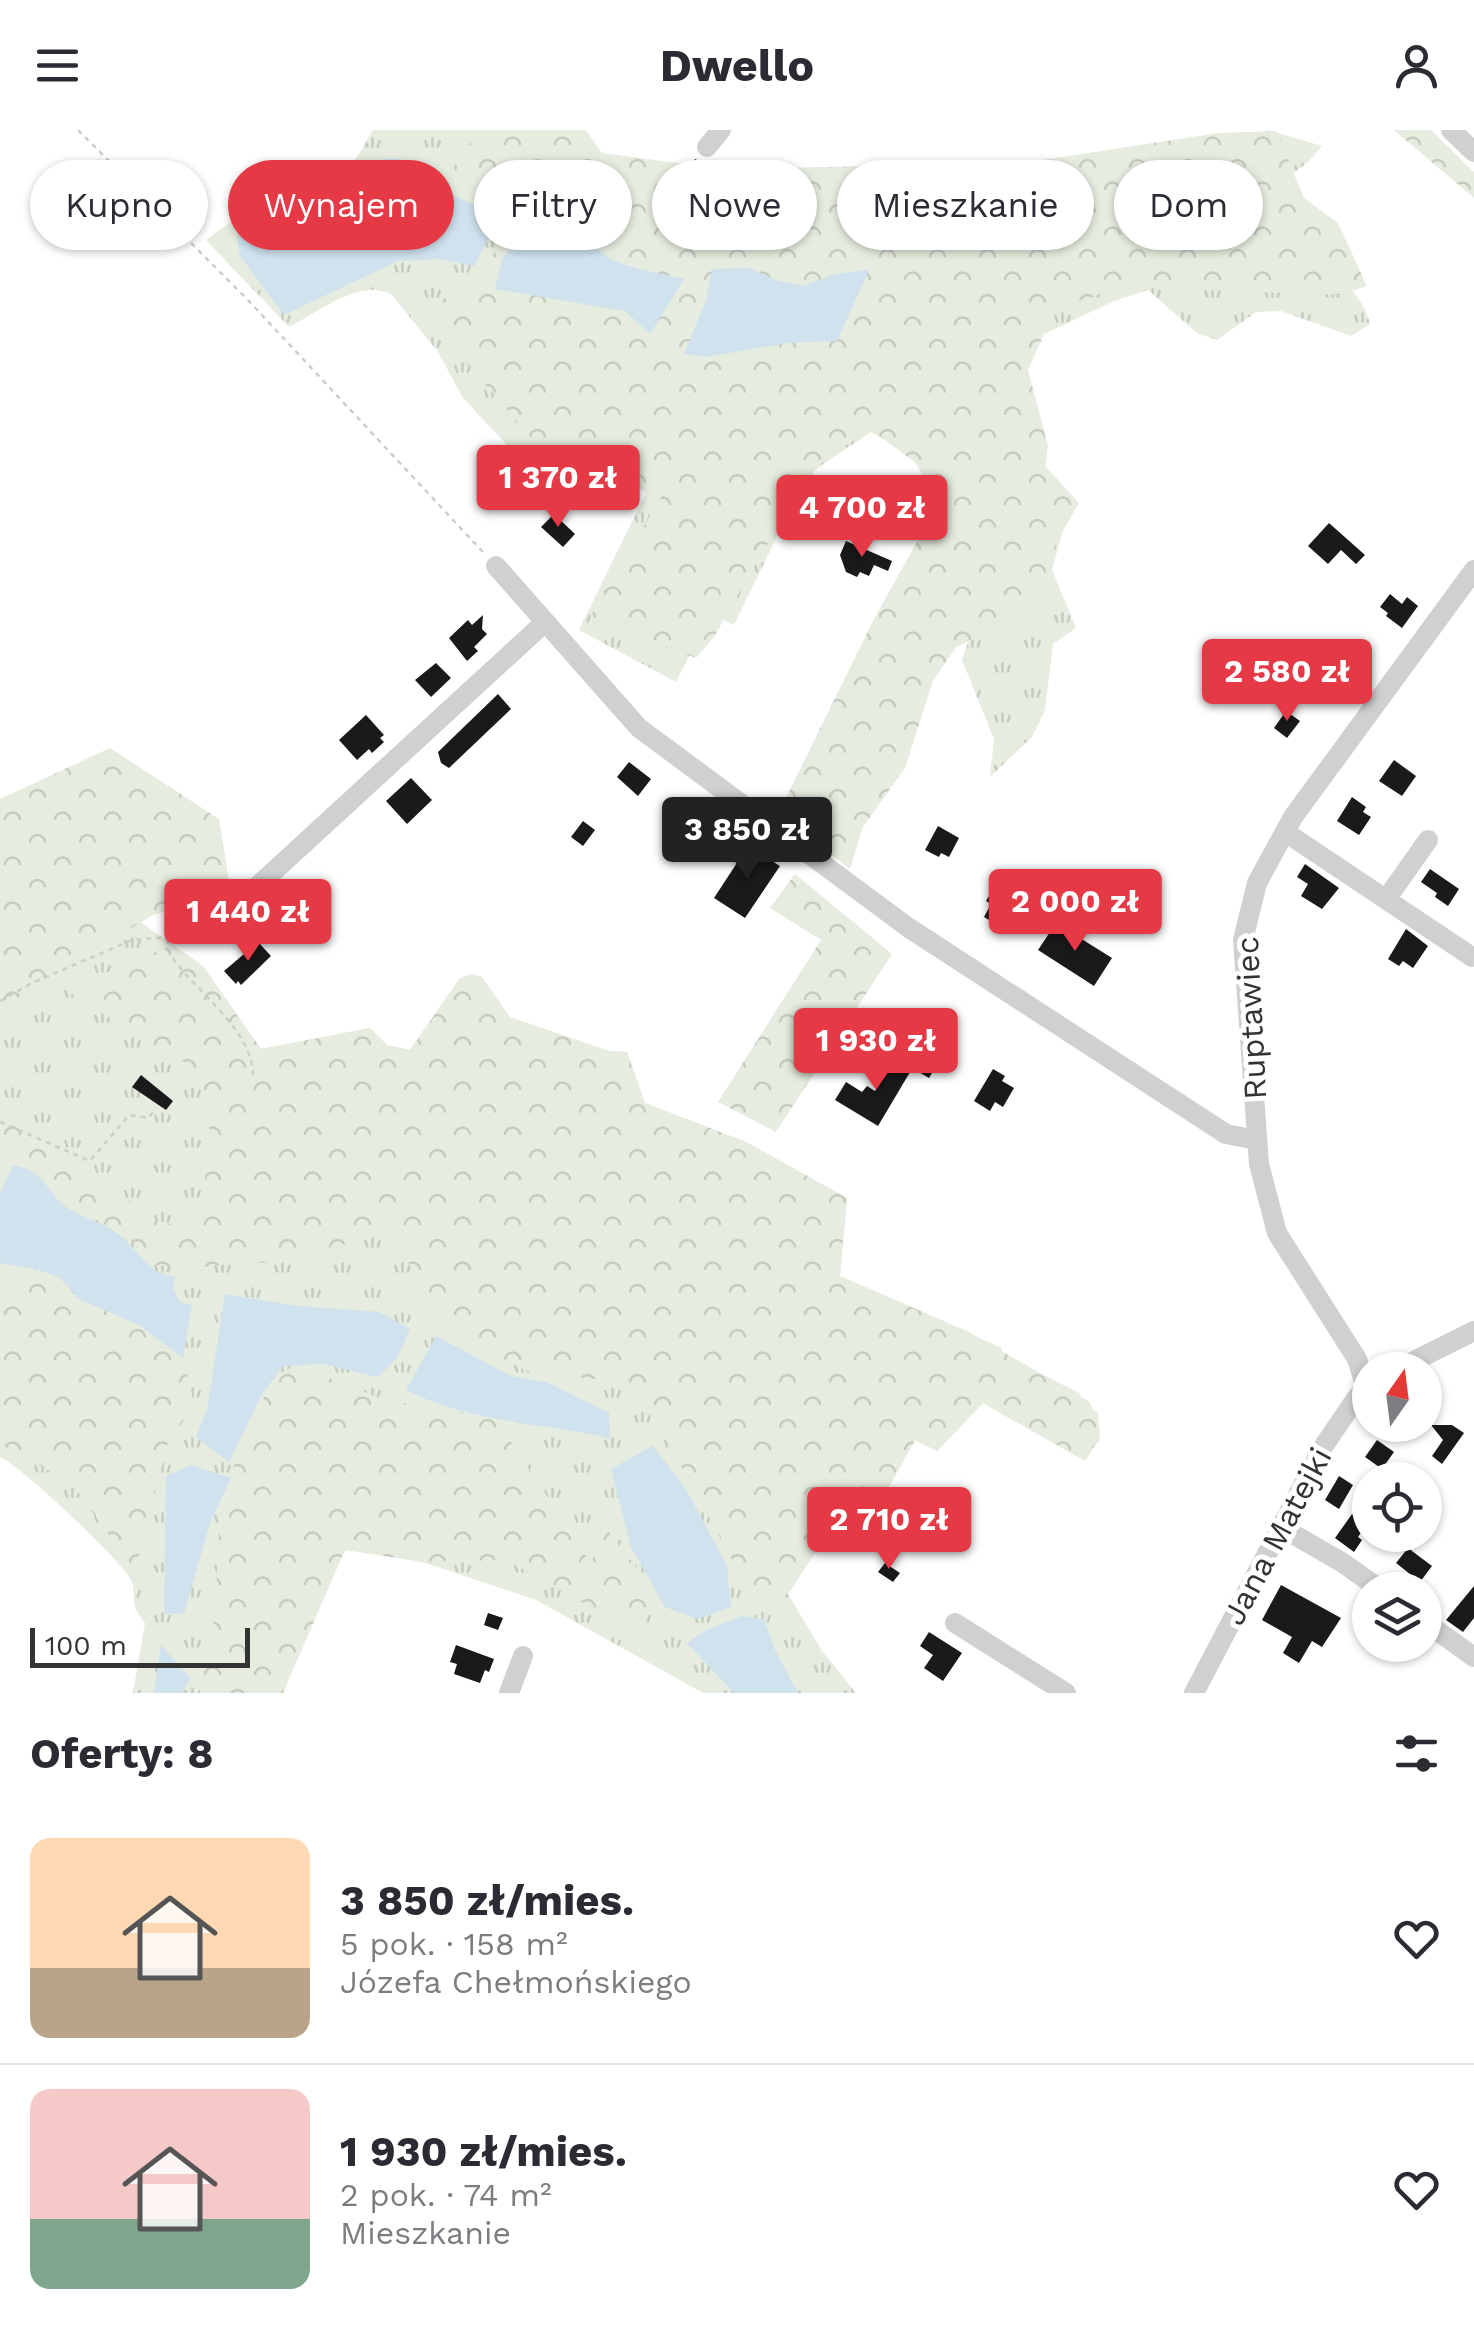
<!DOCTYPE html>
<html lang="pl">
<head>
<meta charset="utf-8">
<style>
  :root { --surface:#fff; --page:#f2f2f3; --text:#2b2b33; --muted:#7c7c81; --line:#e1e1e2; --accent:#e63946 }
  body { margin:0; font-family:"Work Sans",sans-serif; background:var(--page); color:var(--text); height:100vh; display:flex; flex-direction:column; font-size:38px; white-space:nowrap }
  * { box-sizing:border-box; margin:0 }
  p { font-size:32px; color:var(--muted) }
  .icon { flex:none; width:55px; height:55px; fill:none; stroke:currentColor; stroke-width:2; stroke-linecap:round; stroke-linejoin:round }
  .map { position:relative; height:1563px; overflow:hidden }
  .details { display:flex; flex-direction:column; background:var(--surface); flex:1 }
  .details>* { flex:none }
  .guide { position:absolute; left:30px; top:30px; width:1415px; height:90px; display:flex; gap:20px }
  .needle { width:65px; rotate:14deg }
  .controls { position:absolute; left:1352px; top:1222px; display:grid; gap:20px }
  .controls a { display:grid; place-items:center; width:90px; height:90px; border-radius:50%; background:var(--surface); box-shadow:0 2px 8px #0004; font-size:50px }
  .scale { position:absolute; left:30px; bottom:25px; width:220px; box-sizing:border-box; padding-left:10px; border:5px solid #333; border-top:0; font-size:28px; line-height:35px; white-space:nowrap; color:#333; -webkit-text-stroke:8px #fff; paint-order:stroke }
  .price { position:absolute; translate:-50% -85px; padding:0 22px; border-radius:10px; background:var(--accent); color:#fff; font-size:32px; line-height:65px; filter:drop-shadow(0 2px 5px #0008) }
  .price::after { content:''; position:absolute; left:50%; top:60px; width:30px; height:22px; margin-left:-15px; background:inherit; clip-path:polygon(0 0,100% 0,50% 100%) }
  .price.active { background:#222; color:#fff }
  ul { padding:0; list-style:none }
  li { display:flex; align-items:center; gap:30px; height:250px; padding:0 30px }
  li+li { border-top:2px solid var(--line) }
  li span { display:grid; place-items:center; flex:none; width:280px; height:200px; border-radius:20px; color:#555 }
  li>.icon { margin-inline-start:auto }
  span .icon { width:120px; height:120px; fill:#fffc; stroke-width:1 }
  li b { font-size:42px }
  h2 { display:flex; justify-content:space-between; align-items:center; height:120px; padding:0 30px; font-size:42px }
  .chip { padding:0 35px; border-radius:45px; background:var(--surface); box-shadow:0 2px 8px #0004; font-size:35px; line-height:90px }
  .chip.active { background:var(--accent); color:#fff }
  header { display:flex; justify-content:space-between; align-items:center; height:130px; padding:0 30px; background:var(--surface); font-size:45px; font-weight:700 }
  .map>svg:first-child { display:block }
  .grass { fill:url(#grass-tufts) }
  .forest { fill:url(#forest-crowns) }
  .water { fill:#cfe2ee }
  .building { fill:#1a1a1a }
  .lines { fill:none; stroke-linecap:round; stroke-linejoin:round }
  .path { stroke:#cdcdcd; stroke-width:2.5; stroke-dasharray:5 5; stroke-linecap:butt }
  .minor { stroke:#d0d0d0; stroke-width:20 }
  .labels { text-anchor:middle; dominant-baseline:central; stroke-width:10; stroke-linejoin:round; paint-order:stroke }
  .street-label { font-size:32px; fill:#333; stroke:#fff }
</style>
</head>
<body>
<header><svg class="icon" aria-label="menu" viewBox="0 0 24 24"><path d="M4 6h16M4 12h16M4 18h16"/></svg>Dwello<svg class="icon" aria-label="person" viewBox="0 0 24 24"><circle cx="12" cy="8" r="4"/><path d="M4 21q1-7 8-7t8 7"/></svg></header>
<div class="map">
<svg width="1474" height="1563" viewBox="0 0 1474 1563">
  <defs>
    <pattern id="grass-tufts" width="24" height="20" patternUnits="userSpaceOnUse" patternTransform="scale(2.5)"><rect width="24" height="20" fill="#e6ecdf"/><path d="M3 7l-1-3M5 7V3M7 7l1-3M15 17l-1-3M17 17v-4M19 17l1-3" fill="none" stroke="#c6cbc0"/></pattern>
    <pattern id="forest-crowns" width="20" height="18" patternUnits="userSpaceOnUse" patternTransform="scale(2.5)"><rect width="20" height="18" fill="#e6ecdf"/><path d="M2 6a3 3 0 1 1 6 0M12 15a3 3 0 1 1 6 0" fill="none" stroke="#c6cbc0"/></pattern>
  </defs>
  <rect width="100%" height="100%" fill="#fff"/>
  <g class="grass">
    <path d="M373,0h209l-33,43 655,-13 63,-30 55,16 -14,16 -69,53c42,25 120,58 131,109l-19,12 -70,-25 -25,1 -39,28 -20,-7 -49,-43 -34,11 -70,33 -41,43 23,68 53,58 -16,27 -11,40 24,58 -23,16 -8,66 -13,27 -42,40 4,-38 -32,-79 32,-96 -56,-60 -26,-48 -41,-24 -64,43 -73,150 -23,-11 -35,68 -97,-52 67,-137 -15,-19 -96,1 -72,-77 -25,-46 -46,-57c-30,-19 -75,18 -103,32l-83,-87c25,-20 52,-36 84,-46 14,-5 34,-3 46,-12 16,-13 26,-34 37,-52z"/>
    <path d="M0,742l122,37 81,57 58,83 109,-21 17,17 23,5 50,-72 12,-4 10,3 17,37 110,37 18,1 18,51 101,39 101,56 -7,78 162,72 -2,5 81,41 -5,7 22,12 2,26 -15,22 -102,-58 -46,48 -22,-11 -56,100 -28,-12 -43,66 34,57 34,42h-153l-167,-93 -104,-35 -77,-21c-41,25 -57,105 -72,149h-150l12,-70c-19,-24 -6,-24 -14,-43 -9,-19 -111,-115 -131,-123z"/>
  </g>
  <g class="forest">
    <polygon points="477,0 586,0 602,23 723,39 1023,33 1218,3 1276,1 1304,68 1338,93 1367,156 1340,165 1121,157 1056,178 1028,240 1048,316 1045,339 1079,373 1057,411 1048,454 1034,478 1023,488 956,517 933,551 905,638 863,697 850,739 778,684 873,491 938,374 916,333 870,299 819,334 761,424 714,507 696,528 590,487 663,364 564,346 467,233 427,174 480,157 509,86 455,42"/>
    <polygon points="1394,0 1431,0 1474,42 1474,68"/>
    <polygon points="110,618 219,689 231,763 153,785 0,876 0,669"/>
    <polygon points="795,744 892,824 776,1002 718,972 821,810 770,778"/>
    <path d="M173,815l30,21 58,83 109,-21 17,17 23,5 50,-72 22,-1 28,40 99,34 18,1 18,51 101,39 101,56 -7,78 127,55 123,71 10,29 -15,30 -102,-58 -46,48 -22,-11 -56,100 -28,-12 -43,66 -34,6 -96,-176 -39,-42 -92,-11 -92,-47 -14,-19 -7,-15 -1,-17 -14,-32 -25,-7 -81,28 -55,1 -52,6 -37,-5 -17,-25 -71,-38 -20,-22 -28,-14 -13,8v-56l47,20 104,81 37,12c21,-39 34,-127 2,-163 -8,-8 -23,-14 -33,-20 -31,-19 -62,-38 -92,-57z"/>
    <polygon points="37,1139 52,1145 79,1169 139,1195 183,1228 192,1264 190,1282 168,1312 135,1441 73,1355 0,1311 0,1150 15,1152"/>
    <polygon points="295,1235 388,1271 496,1289 592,1435 601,1387 612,1407 657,1463 639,1504 506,1430 423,1432 345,1420 283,1563 200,1563 215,1484 219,1394 240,1312 275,1247"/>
  </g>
  <g class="water">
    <polygon points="383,29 399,29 412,35 426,51 499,88 474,136 440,129 398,131 284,185 240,126 237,107 248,95 274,79 318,78 343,71"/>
    <path d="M545,79c29,14 33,24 56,43 21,17 58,20 83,27l-34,55 -25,-23 -130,-22 8,-32 27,-25z"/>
    <polygon points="749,138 778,151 804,156 835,144 869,140 837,211 788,213 706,227 684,224 706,170 712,139"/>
    <path d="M13,1035c32,5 33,27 53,42 17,11 39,16 55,29 20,17 27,38 54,41l-2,12 7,13 12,3 -9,53 -44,-33 -60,-26 -19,-21 -23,-9 -37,-6v-69z"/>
    <polygon points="225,1164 298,1176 379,1182 410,1199 397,1228 378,1247 323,1234 283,1236 261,1266 229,1332 196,1307 207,1280"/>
    <path d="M436,1206l75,40 35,6 63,31 1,25c-68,-15 -142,-16 -204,-48z"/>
    <polygon points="653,1316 687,1361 727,1436 731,1477 697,1489 665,1477 631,1417 611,1339"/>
    <polygon points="191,1335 231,1348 210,1393 184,1483 164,1484 166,1346"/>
    <polygon points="742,1486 764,1489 775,1520 798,1563 734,1563 687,1513 706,1500"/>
    <polygon points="161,1515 190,1548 183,1563 154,1563"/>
  </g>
  <g class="building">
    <polygon points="695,29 708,36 690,67 675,65"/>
    <polygon points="554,384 575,404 563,417 541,397"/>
    <polygon points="1329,393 1365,425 1356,434 1341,420 1328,434 1308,416"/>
    <polygon points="846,411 892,431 888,441 874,435 869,446 860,442 857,447 846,442 840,425"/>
    <polygon points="1390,464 1402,474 1407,467 1418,476 1402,498 1386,486 1388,483 1380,477"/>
    <polygon points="483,485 482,499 487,504 474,517 478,521 467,531 449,508 468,490 472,495"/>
    <polygon points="1328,516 1343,526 1335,537 1321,527"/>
    <polygon points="436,533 451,548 431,567 415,550"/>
    <polygon points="498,564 511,579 449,638 441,633 438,622"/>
    <polygon points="1286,581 1300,591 1287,608 1274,598"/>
    <polygon points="366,585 384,605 380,608 384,612 372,623 369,619 357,630 339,610"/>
    <polygon points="1394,630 1416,646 1402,666 1379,651"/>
    <polygon points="629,632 651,649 638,666 617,647"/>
    <polygon points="411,648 432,670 407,694 386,671"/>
    <polygon points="1352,667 1366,677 1363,682 1371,687 1359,705 1337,691"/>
    <polygon points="583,691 595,700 583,716 571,707"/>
    <polygon points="938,696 959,708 949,727 941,723 939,727 925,720"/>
    <polygon points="700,698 722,713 711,729 689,714"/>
    <polygon points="748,716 780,736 745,788 714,768"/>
    <polygon points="1305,734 1339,758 1322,779 1301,766 1308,754 1297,747"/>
    <polygon points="1430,739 1459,759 1448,776 1435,767 1437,763 1421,752"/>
    <polygon points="1001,746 1026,760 1003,798 984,787 991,774 986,771"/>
    <polygon points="1041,749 1062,760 1053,778 1032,766"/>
    <polygon points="1056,793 1112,828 1094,856 1038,820"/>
    <polygon points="1406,799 1428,816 1413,838 1403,831 1399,836 1388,829"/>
    <polygon points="258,812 271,826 241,855 238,851 236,854 224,841"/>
    <polygon points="895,926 913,937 878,996 835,970 846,952 862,962 867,956 875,961"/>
    <polygon points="926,928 937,935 929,948 917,941"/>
    <polygon points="993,939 1005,946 1002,951 1014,958 1003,977 995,972 990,981 974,971"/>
    <polygon points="141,945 173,971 166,980 132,957"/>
    <polygon points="1431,1295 1452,1295 1464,1303 1442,1334 1432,1326 1443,1310"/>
    <polygon points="1377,1310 1394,1322 1382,1339 1365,1327"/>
    <polygon points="1339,1346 1353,1355 1339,1379 1325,1370"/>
    <polygon points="1352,1384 1367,1394 1358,1407 1362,1410 1354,1422 1335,1408"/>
    <polygon points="1408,1418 1432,1436 1420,1452 1396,1433"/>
    <polygon points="885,1433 900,1443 893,1452 878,1442"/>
    <polygon points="1281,1455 1341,1488 1322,1517 1312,1511 1299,1533 1283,1523 1292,1507 1262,1490"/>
    <polygon points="1474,1456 1474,1488 1463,1502 1446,1490"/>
    <polygon points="488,1483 503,1488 498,1500 484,1495"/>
    <polygon points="929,1502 962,1523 943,1551 924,1538 933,1525 920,1516"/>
    <polygon points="456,1515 494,1529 489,1542 485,1540 480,1553 454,1544 457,1534 450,1532"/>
  </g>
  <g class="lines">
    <g class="path">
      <polyline points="78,0 246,168 483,422"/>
      <path d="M168,809c-7,32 88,81 85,139"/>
      <polyline points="0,871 32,853 132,810 168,807 198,797"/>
      <polyline points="0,992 90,1031 129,985 148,988 156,979"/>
    </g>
    <g class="minor">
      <polyline points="1451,0 1474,22"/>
      <polyline points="707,17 721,0"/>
      <polyline points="496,436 639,598 909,798 1226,1004 1257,1010"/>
      <polyline points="1285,702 1472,827"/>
      <polyline points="1387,768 1428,710"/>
      <polyline points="213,793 238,774 544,493"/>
      <polyline points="1396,1240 1474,1201"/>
      <polyline points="1366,1258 1357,1229 1277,1103 1259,1034 1243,810 1257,753 1293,687 1474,440"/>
      <polyline points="1281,1397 1343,1433 1381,1460"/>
      <polyline points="1425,1492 1474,1527"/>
      <polyline points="955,1493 1066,1563"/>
      <polyline points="509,1563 523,1526"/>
      <polyline points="1194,1563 1323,1317 1357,1267 1370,1255"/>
    </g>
  </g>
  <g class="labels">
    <g class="street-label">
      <text transform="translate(1251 888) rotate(-93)">Ruptawiec</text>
      <text transform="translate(1277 1406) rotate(-62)">Jana Matejki</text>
    </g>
  </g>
</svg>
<div class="controls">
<a><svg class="needle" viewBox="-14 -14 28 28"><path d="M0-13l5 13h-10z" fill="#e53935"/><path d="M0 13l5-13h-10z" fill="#7c7c81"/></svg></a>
<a><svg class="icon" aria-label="locate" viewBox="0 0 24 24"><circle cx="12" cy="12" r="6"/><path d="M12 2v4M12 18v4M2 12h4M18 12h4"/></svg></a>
<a><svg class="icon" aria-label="layers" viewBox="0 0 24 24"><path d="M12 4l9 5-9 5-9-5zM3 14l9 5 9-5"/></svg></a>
</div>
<div class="scale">100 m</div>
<b class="price" style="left:558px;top:400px">1 370 zł</b>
<b class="price" style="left:862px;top:430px">4 700 zł</b>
<b class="price" style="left:1287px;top:594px">2 580 zł</b>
<b class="price active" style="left:747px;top:752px">3 850 zł</b>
<b class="price" style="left:1075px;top:824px">2 000 zł</b>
<b class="price" style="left:248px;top:834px">1 440 zł</b>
<b class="price" style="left:876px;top:963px">1 930 zł</b>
<b class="price" style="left:889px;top:1442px">2 710 zł</b>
<div class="guide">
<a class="chip">Kupno</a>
<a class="chip active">Wynajem</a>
<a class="chip">Filtry</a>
<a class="chip">Nowe</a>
<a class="chip">Mieszkanie</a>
<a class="chip">Dom</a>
</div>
</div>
<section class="details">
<h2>Oferty: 8<svg class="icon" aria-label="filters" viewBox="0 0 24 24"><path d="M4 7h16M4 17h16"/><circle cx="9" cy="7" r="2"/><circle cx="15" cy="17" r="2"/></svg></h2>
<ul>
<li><span style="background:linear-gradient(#ffd9b3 65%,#b9a48a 0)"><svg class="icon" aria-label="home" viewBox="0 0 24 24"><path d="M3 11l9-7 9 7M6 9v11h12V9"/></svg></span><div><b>3 850 zł/mies.</b><p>5 pok. · 158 m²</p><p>Józefa Chełmońskiego</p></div><svg class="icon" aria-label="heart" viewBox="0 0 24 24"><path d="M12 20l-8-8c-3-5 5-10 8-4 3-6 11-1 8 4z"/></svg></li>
<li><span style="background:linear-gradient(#f6c9c9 65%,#7fa58c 0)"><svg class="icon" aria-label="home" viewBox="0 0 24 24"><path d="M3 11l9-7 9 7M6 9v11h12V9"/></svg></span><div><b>1 930 zł/mies.</b><p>2 pok. · 74 m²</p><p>Mieszkanie</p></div><svg class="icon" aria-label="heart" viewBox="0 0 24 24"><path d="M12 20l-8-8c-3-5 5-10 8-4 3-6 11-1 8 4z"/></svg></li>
</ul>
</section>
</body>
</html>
